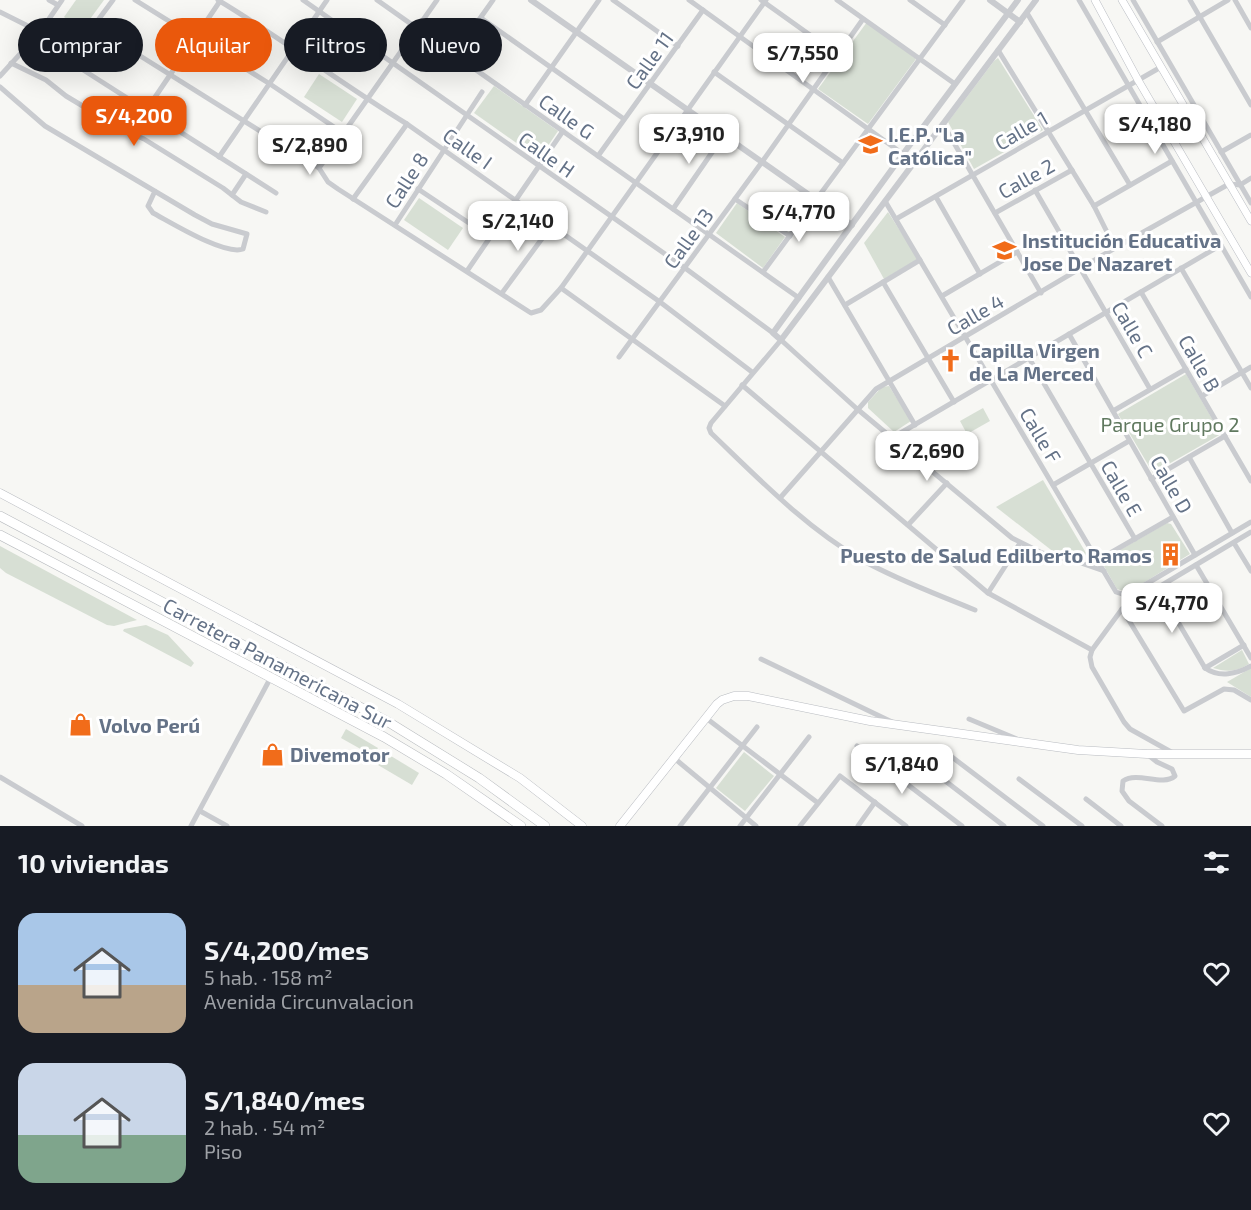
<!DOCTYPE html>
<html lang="es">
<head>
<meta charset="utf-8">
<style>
  :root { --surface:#171b24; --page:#242831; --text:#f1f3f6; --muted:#9ea1a6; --accent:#ea580c }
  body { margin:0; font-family:"Exo 2",sans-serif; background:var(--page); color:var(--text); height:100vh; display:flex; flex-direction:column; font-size:22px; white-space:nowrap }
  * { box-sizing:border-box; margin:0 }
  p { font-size:20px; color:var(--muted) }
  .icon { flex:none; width:33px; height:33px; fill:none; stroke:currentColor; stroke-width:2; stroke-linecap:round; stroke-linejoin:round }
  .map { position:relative; height:826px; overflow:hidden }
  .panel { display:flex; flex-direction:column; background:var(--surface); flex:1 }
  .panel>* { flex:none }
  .top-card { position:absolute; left:18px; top:18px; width:600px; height:54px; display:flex; gap:12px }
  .price { position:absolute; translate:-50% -51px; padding:0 14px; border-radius:12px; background:#fff; color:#222; font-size:20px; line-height:39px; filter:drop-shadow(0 2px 3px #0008) }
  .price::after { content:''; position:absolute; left:50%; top:36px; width:18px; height:14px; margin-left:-9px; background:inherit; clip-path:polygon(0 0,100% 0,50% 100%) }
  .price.active { background:var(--accent); color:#fff }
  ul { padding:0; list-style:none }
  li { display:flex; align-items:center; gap:18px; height:150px; padding:0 18px }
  li span { display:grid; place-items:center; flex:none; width:168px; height:120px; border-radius:18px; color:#555 }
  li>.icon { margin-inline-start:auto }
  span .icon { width:72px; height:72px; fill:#fffc; stroke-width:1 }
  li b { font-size:26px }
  h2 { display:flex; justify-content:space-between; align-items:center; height:72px; padding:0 18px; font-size:26px }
  .pill { padding:0 21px; border-radius:27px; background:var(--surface); box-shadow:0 6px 24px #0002; font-size:21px; line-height:54px }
  .pill.active { background:var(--accent); color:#fff }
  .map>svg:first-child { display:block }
  .green { fill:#d7dfd4 }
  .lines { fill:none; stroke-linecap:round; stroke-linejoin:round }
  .secondary-casing { stroke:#bbbec4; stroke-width:8 }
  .primary-casing { stroke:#b9bcc1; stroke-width:9 }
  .motorway-casing { stroke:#b8bbbf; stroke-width:10 }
  .minor { stroke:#c9cbcf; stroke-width:5 }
  .tertiary { stroke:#c9cbcf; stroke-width:6 }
  .secondary { stroke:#fff; stroke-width:7 }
  .primary { stroke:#fff; stroke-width:8 }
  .motorway { stroke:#fff; stroke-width:9 }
  .labels { text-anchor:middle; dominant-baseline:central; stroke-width:6; stroke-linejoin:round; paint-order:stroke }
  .street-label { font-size:20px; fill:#647287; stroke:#fff }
  .poi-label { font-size:20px; font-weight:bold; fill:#647287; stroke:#fff; text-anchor:start }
  .park-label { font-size:20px; fill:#60795f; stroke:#fff }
</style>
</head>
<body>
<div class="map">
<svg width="1251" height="826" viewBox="0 0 1251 826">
  <rect width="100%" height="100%" fill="#f7f7f4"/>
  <g class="green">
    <polygon points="76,0 104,0 82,30 64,17"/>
    <polygon points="867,22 916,59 868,124 818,89"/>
    <polygon points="998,58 1043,130 974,169 948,122 994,61"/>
    <polygon points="319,74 357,99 342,122 304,97"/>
    <polygon points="494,86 558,131 539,159 474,113"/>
    <polygon points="419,198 463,228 448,250 404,220"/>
    <polygon points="737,203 785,237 763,268 716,233"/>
    <polygon points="888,212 918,259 884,279 864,243"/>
    <polygon points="1186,374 1221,434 1153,473 1118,414"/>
    <polygon points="889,386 911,421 894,432 868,408 868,402 882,387"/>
    <polygon points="983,408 990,421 967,434 960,421"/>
    <polygon points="1043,480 1086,553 1084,558 1055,553 996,507"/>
    <polygon points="1167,523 1171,524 1190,554 1132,590 1127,592 1117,589 1101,561"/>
    <polygon points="0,546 137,620 114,626 107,625 6,573 0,568"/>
    <polygon points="146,625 168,635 194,663 191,667 123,631 124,629"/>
    <path d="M1242,650l7,14c-12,8 -23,8 -36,4z"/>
    <polygon points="1251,668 1251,697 1227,682"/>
    <polygon points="346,729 378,748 373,756 341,738"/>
    <polygon points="744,752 774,776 745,811 716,788"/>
    <polygon points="386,753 419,773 412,785 378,765"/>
  </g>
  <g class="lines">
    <defs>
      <g id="secondary">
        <polyline points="1095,0 1138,80 1251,273"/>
        <polyline points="1122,0 1251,221"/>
      </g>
      <g id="primary">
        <polyline points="0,493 398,704 520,778 582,826"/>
        <polyline points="620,826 717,704 722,700 734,696 748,696 870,721 1078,750 1147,754 1251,754"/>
      </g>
      <g id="motorway">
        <polyline points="0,516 390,723 479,778 545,826"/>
        <polyline points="0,535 384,737 446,774 521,826"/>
      </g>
    </defs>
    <use href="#secondary" class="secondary-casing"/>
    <use href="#primary" class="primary-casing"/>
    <use href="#motorway" class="motorway-casing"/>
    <g class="minor">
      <polyline points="49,0 58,5"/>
      <polyline points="135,0 270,84 343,133"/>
      <path d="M218,0c65,39 125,85 189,124l253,178 92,70"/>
      <polyline points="303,0 685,268 773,333"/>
      <polyline points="377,0 799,298"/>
      <polyline points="613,0 678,46"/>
      <polyline points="689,0 903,154"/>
      <polyline points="761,0 838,55"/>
      <polyline points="837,0 955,84"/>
      <polyline points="910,0 945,25"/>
      <polyline points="1079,0 1251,297"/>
      <polyline points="1133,0 1251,203"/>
      <polyline points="1190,0 1251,105"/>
      <polyline points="1235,0 1251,28"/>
      <path d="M0,12l40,20c1,12 21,21 31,21"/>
      <polyline points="1027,13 1130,185"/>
      <polyline points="481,18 624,119"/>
      <polyline points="94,27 319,168 328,182 338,189 531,313 541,310 561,288 766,0"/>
      <polyline points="40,32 62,0"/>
      <polyline points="1157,42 1228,0"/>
      <polyline points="998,50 1094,206 1115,248"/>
      <polyline points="71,53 72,59 77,66 276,193"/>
      <polyline points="71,53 75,51 113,0"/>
      <polyline points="454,55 493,0"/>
      <polyline points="11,63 46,80 66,96 121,129 144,139 223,188 241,202 266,212"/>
      <polyline points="714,72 843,163"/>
      <polyline points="0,76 21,53 43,58 72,59"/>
      <path d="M0,87l45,39 150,89 17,9 35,10 -4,15c-18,7 -73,-27 -90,-36l-5,-7 7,-15"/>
      <polyline points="525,105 599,0"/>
      <polyline points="147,109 220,1"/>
      <polyline points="943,124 1041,293"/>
      <polyline points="1221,152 1251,135"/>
      <polyline points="598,156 703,10"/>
      <polyline points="219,157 327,0"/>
      <polyline points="319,168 437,0"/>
      <polyline points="418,189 490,237"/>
      <polyline points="1035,190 1150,389"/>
      <polyline points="232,195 246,174"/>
      <polyline points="936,197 980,274"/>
      <polyline points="353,199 407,124"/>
      <polyline points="735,199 790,236"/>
      <polyline points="885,201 1116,592 1125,595 1131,593 1251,522"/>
      <polyline points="1094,206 1172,161"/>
      <polyline points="673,209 724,135"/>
      <polyline points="995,213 1072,170"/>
      <polyline points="896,219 1161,67"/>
      <polyline points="395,225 482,92"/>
      <polyline points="1181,268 1251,388"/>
      <polyline points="467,271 563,131"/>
      <polyline points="763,272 963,0"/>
      <polyline points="828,277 915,425"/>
      <polyline points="883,282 954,402"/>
      <polyline points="561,288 725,406"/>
      <polyline points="1141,292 1251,481"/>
      <polyline points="502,293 552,225"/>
      <polyline points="942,296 1017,252"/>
      <polyline points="845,305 920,260"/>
      <polyline points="1069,334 1195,555"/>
      <polyline points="619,357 762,162 863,19"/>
      <polyline points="1029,358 1135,539"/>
      <polyline points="742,385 988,593 1092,650"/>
      <polyline points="1202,396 1251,367"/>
      <polyline points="1113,411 1186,369"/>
      <polyline points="892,438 1221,245"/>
      <polyline points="1189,457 1232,533"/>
      <polyline points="1151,479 1225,436"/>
      <polyline points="1053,485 1129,441"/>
      <polyline points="780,498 876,389 1115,248 1229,184 1240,185 1251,178"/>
      <polyline points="908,525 947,483"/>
      <polyline points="1234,543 1251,571"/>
      <polyline points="1098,560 1173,517"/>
      <polyline points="1196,565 1251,658"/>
      <polyline points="1158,588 1205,668"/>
      <polyline points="988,593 1020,543"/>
      <polyline points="1122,609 1184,711 1224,689 1234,690 1251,700"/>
      <path d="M975,610c-38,-16 -78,-30 -113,-50 -57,-33 -104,-82 -151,-127l-2,-5 2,-5 70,-83 75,68 156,130 30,15 39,10 23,8"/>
      <polyline points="761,659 892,722"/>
      <path d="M1205,668c14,10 32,6 46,-2"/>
      <polyline points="1205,668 1244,645"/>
      <polyline points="706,718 818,803"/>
      <polyline points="969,719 1017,739"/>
      <polyline points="857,746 962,826"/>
      <polyline points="944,751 1043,826"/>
      <polyline points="1173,753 1130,729 1124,722 1092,667 1090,657 1092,650 1122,609 1251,532"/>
      <path d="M1147,754l10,8 15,7 3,7c-13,11 -37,-5 -52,5l-1,10 7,10 33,25"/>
      <polyline points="674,758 756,826"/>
      <polyline points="931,770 1004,826"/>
      <polyline points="0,777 82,826"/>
      <polyline points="1019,779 1082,826"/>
      <polyline points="1086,799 1121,826"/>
      <polyline points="200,811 227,826"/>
      <polyline points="191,826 271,677"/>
      <polyline points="680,826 757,727"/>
      <polyline points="740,826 809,737"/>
      <polyline points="800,826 840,776 906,826"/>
      <polyline points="858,826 875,802"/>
    </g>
    <g class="tertiary">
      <polyline points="531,0 852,225"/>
      <polyline points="990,0 1020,22"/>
      <polyline points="1018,0 903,154 773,333 781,340 1036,0"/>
    </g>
    <use href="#secondary" class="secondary"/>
    <use href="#primary" class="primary"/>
    <use href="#motorway" class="motorway"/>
  </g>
  <defs>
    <symbol id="school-bare" viewBox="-9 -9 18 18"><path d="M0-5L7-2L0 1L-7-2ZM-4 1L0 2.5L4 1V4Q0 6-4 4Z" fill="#f16c1a" stroke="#fff" stroke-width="2.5" paint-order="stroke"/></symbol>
    <symbol id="church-bare" viewBox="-9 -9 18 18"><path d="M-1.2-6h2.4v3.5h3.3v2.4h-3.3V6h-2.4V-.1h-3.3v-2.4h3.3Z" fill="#f16c1a" stroke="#fff" stroke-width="2.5" paint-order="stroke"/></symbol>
    <symbol id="building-bare" viewBox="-9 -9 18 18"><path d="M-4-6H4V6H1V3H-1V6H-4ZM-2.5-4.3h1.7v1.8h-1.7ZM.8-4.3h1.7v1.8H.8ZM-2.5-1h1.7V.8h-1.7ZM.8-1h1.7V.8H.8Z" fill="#f16c1a" stroke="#fff" stroke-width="2.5" paint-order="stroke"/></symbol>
    <symbol id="shop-bare" viewBox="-9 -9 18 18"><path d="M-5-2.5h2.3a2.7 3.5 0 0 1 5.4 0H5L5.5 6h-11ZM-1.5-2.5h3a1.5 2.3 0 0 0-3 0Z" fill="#f16c1a" stroke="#fff" stroke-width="2.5" paint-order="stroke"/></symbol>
  </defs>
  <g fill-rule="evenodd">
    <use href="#school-bare" x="854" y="128" width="33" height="33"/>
    <use href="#school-bare" x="988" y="234" width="33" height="33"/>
    <use href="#church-bare" x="934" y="344" width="33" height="33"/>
    <use href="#building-bare" x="1154" y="538" width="33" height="33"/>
    <use href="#shop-bare" x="64" y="708" width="33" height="33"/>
    <use href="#shop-bare" x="256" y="738" width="33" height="33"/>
  </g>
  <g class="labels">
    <g class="street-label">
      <text transform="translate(649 60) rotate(-54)">Calle 11</text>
      <text transform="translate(567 116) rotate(35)">Calle G</text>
      <text transform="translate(1021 130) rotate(-30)">Calle 1</text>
      <text transform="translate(468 148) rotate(35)">Calle I</text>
      <text transform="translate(547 154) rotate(35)">Calle H</text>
      <text transform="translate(1026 178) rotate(-29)">Calle 2</text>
      <text transform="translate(406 180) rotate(-57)">Calle 8</text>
      <text transform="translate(688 238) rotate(-54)">Calle 13</text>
      <text transform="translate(975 314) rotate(-30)">Calle 4</text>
      <text transform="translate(1133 329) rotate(60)">Calle C</text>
      <text transform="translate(1200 363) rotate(60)">Calle B</text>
      <text transform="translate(1041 435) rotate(59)">Calle F</text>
      <text transform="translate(1172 484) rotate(60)">Calle D</text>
      <text transform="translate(1122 488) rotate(60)">Calle E</text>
      <text transform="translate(278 663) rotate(28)">Carretera Panamericana Sur</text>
    </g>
    <g class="poi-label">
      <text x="888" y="134">I.E.P. "La<tspan x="888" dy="23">Católica"</tspan></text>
      <text x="1022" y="240">Institución Educativa<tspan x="1022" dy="23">Jose De Nazaret</tspan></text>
      <text x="969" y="350">Capilla Virgen<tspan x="969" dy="23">de La Merced</tspan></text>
      <text x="1152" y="555" text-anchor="end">Puesto de Salud Edilberto Ramos</text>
      <text x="99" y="725">Volvo Perú</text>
      <text x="290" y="754">Divemotor</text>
    </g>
    <g class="park-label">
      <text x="1170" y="424">Parque Grupo 2</text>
    </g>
  </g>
</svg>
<b class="price" style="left:803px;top:84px">S/7,550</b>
<b class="price active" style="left:134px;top:147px">S/4,200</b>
<b class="price" style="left:1155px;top:155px">S/4,180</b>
<b class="price" style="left:689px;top:165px">S/3,910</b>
<b class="price" style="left:310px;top:176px">S/2,890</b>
<b class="price" style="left:799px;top:243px">S/4,770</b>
<b class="price" style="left:518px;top:252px">S/2,140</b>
<b class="price" style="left:927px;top:482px">S/2,690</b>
<b class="price" style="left:1172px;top:634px">S/4,770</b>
<b class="price" style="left:902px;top:795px">S/1,840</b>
<div class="top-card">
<a class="pill">Comprar</a>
<a class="pill active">Alquilar</a>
<a class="pill">Filtros</a>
<a class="pill">Nuevo</a>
</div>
</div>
<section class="panel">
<h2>10 viviendas<svg class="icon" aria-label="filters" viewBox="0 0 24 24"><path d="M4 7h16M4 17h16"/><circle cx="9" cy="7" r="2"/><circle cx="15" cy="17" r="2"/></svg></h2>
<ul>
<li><span style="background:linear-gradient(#a9c7e8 60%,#b9a48a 0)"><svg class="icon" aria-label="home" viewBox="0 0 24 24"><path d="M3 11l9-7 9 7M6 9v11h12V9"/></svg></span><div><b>S/4,200/mes</b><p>5 hab. · 158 m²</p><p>Avenida Circunvalacion</p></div><svg class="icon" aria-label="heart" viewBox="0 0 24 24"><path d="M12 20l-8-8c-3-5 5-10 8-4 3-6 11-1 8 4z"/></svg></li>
<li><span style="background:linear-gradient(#c9d6e8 60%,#7fa58c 0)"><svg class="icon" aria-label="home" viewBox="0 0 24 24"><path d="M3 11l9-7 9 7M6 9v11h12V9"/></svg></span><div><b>S/1,840/mes</b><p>2 hab. · 54 m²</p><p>Piso</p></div><svg class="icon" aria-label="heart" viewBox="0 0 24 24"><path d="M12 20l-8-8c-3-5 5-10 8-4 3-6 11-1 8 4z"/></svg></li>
</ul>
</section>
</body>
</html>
